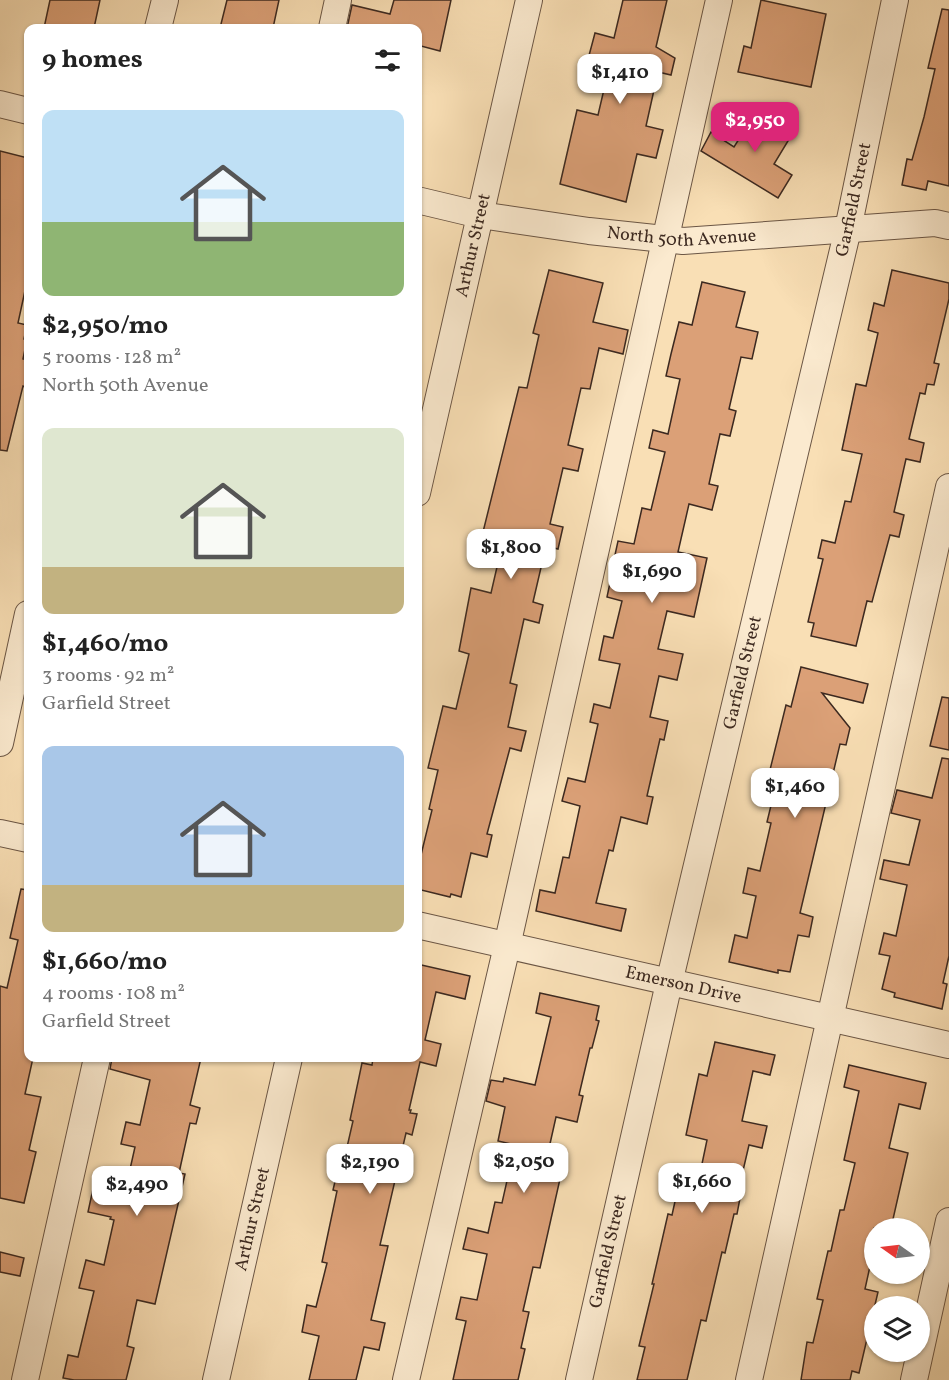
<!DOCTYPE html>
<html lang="en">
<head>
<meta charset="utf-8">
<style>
  :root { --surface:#fff; --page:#f6f6f6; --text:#222; --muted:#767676; --accent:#db2777 }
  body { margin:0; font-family:Vollkorn,serif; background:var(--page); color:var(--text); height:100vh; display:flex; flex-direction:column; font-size:22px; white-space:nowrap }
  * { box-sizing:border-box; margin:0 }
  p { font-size:20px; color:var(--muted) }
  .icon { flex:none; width:33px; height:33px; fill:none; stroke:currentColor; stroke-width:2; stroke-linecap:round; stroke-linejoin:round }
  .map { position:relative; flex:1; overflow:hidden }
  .drawer { position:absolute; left:24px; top:24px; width:398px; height:1038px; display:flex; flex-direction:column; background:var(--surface); border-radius:12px; box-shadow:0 2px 4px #0004 }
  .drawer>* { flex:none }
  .needle { width:39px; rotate:284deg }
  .tools { position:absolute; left:864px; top:1218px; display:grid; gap:12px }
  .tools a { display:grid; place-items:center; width:66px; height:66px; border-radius:50%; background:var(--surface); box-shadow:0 2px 4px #0004; font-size:30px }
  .price { position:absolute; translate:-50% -51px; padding:0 14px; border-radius:12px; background:#fff; color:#222; font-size:20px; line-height:39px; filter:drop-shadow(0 2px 3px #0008) }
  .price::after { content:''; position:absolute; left:50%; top:36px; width:18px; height:14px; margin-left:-9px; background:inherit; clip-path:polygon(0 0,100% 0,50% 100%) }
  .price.on { background:var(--accent); color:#fff }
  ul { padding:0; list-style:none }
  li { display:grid; align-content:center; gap:12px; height:318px; padding:0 18px }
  li span { display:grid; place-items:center; height:186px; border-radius:12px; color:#555 }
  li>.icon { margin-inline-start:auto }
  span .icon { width:108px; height:108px; fill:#fffc; stroke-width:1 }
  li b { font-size:26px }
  h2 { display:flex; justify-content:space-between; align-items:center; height:72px; padding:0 18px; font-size:26px }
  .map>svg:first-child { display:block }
  .building { fill:#dba077; stroke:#3c2920; stroke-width:1.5 }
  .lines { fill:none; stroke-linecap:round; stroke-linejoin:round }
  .minor-casing { stroke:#6b5645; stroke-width:28 }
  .minor { stroke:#fbeacf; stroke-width:26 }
  .labels { text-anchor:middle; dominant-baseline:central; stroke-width:4.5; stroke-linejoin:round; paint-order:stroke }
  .street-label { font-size:18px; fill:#3c2920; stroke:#fbeacf }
</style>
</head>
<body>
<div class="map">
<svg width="949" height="1380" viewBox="0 0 949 1380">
  <rect width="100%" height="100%" fill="#f9dfb5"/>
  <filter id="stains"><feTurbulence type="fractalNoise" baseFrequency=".00333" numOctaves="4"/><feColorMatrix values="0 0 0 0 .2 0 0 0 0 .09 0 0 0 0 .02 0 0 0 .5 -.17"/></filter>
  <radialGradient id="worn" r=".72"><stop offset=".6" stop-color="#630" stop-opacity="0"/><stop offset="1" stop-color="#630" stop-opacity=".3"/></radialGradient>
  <g class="building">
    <polygon points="50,0 100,0 94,28 44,28"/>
    <polygon points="227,0 279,0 273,28 220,28"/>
    <polygon points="394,0 451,0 440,51 417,45 417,28 347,28 352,5 390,14"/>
    <polygon points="623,0 667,0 656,47 675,58 671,75 658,72 646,126 663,130 656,158 637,154 626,202 560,184 577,110 598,115 609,68 587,63 595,33 614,38"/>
    <polygon points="761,0 826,14 811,87 738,72 744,46 751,48"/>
    <polygon points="942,9 949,10 949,186 928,181 926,190 902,185 907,159 912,160 924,117 935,69 928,68"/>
    <polygon points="758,109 794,131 774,164 792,175 778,198 701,151 711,132 734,147"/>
    <polygon points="0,151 28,158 28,277 18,323 27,325 24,339 27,340 23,359 28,360 28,371 25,387 23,386 7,451 0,450"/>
    <polygon points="549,270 603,283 593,322 628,330 623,354 599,348 590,389 581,388 568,445 583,449 578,471 563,468 550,524 563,527 558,549 546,546 533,602 543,605 539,623 524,619 510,683 517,685 508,727 526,731 521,751 510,748 487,834 492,835 487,857 471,853 461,897 451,894 450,897 417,889 417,858 420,859 432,810 429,809 438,770 428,768 443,706 456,709 469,654 459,651 471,588 491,593 503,541 482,536 519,387 527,388 539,335 533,333"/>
    <polygon points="892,270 949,283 949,299 934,363 939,364 934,385 927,384 925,394 920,393 909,439 924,443 920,462 906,459 894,512 904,515 899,537 890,535 872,602 867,601 856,646 811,636 814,623 808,622 823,559 818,558 822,540 835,543 845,501 851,502 862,454 842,450 856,384 866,386 878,333 868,330 874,303 884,306"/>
    <polygon points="702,282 745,292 736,327 758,332 752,359 741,357 729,409 736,411 730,436 720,434 709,484 718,486 712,510 689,504 678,552 707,558 694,617 667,611 658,649 683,654 677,680 659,676 650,717 668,721 664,740 660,739 647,796 653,797 647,824 621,817 613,851 609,850 596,903 626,909 621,931 536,911 540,890 555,893 563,857 569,858 580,806 562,801 568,778 585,782 598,724 590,722 594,704 610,708 620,664 599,660 604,636 613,638 622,601 607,597 614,564 613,564 618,541 634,544 642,508 651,510 665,452 649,448 653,430 668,434 680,379 666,376 671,354 679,322 692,325"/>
    <polygon points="801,667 868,684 863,703 822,693 850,728 846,745 840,744 800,913 813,917 809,937 798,935 790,972 778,970 778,973 729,962 735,935 747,938 756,896 743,893 748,868 760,871 771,823 767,822 776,785 767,782 786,705 791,707"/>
    <polygon points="942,697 949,698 949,750 930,746"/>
    <polygon points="942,758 949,759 949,956 943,983 947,984 942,1009 894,997 895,993 882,989 890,956 879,954 884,933 896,936 907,885 880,879 884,860 909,865 920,820 891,813 897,790 932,798"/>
    <polygon points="21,889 28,890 28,1058 33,1058 25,1094 41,1097 29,1150 36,1152 24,1203 0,1198 0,986 7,988 18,940 10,938"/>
    <polygon points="417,964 470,976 465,999 436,992 425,1040 441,1044 436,1066 420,1062 409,1110 411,1110 410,1113 417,1114 412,1135 406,1133 380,1245 388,1246 371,1320 385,1323 379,1350 364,1347 356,1380 309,1380 319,1336 302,1332 307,1305 316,1307 327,1263 322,1262 337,1191 333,1190 338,1169 342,1169 353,1121 350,1120 362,1063 372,1065 373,1058 417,1058"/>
    <polygon points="540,993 599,1006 596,1020 599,1021 592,1048 590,1048 579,1095 583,1096 577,1122 556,1117 545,1166 562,1170 540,1268 533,1267 523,1311 529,1312 521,1348 525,1349 518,1380 453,1380 466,1321 456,1319 461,1297 477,1300 487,1254 463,1249 468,1228 488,1233 495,1202 502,1203 515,1145 498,1141 505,1107 486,1101 491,1080 503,1082 504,1078 535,1085 551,1017 536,1013"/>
    <polygon points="715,1042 775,1055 770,1075 753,1071 742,1121 767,1126 762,1148 749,1145 738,1192 741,1193 737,1214 734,1214 725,1253 722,1252 706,1321 701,1320 687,1380 637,1380 645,1347 639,1346 654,1284 652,1284 668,1214 672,1215 680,1179 698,1183 707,1140 686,1135 699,1074 707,1076"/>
    <polygon points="112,1058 201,1058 190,1105 200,1108 196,1124 190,1123 179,1173 185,1174 155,1304 137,1300 127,1346 134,1348 126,1380 74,1380 63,1378 68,1355 78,1357 94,1291 79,1288 86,1260 104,1265 114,1220 110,1219 111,1217 88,1212 93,1189 124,1196 135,1147 121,1144 126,1122 140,1125 150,1080 110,1069"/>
    <polygon points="849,1065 926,1083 920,1109 899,1104 889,1148 908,1153 891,1228 874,1228 874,1248 865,1289 878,1292 859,1373 852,1371 850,1380 801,1380 807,1342 813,1343 823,1300 817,1299 828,1251 831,1251 840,1210 844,1210 855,1163 844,1160 859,1091 844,1087"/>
    <polygon points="0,1252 24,1258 20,1276 0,1272"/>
  </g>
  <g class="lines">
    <defs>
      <g id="minor">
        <polyline points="158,28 165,0"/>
        <polyline points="332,28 338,0"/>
        <polyline points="0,104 28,111"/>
        <path id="s1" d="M417,200l63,15 109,16 94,10 252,-18 14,3"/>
        <path id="s2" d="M417,493l112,-493"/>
        <polyline points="0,743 28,614"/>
        <polyline points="0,833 28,839"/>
        <path id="s3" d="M417,925l532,120"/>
        <polyline points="25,1380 97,1058"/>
        <path id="s4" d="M216,1380l73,-322"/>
        <polyline points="406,1380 507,946 719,0"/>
        <path id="s5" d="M579,1380l90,-397 179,-754 47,-229"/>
        <polyline points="749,1380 949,487"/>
        <polyline points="914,1380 949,1221"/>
      </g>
    </defs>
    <use href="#minor" class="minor-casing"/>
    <use href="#minor" class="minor"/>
  </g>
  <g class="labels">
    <g class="street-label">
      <text stroke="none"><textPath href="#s5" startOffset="1212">Garfield Street</textPath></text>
      <text stroke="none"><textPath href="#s1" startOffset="268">North 50th Avenue</textPath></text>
      <text stroke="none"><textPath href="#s2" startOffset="254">Arthur Street</textPath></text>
      <text stroke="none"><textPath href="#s5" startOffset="726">Garfield Street</textPath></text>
      <text stroke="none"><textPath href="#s3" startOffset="273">Emerson Drive</textPath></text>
      <text stroke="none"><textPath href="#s4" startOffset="165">Arthur Street</textPath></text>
      <text stroke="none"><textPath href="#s5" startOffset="132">Garfield Street</textPath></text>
    </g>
  </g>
  <rect width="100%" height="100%" filter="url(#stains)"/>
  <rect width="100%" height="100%" fill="url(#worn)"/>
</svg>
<div class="tools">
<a><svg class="needle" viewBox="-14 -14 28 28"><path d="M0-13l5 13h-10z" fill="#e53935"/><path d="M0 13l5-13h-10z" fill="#767676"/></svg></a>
<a><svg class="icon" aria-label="layers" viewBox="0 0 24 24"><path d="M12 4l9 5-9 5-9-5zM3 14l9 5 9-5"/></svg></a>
</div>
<b class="price" style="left:620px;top:105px">$1,410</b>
<b class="price on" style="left:755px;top:153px">$2,950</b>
<b class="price" style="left:511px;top:580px">$1,800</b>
<b class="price" style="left:652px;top:604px">$1,690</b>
<b class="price" style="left:795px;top:819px">$1,460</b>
<b class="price" style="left:524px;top:1194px">$2,050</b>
<b class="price" style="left:370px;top:1195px">$2,190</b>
<b class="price" style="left:702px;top:1214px">$1,660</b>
<b class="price" style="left:137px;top:1217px">$2,490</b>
<section class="drawer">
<h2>9 homes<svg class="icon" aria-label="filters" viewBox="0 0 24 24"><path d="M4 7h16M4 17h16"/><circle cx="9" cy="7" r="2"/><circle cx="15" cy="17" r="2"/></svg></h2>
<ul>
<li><span style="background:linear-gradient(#bfe0f5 60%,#8fb573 0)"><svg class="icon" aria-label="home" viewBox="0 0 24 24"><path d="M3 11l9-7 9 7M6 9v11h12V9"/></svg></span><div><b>$2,950/mo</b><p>5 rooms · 128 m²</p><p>North 50th Avenue</p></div></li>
<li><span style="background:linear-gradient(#dfe7d0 75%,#c2b280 0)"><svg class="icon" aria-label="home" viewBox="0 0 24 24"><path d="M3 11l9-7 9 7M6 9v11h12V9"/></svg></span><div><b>$1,460/mo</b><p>3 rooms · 92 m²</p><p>Garfield Street</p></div></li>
<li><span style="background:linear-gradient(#a9c7e8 75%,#c2b280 0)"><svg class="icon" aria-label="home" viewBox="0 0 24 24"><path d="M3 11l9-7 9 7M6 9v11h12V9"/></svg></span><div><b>$1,660/mo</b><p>4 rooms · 108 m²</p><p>Garfield Street</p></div></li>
</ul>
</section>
</div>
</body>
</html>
